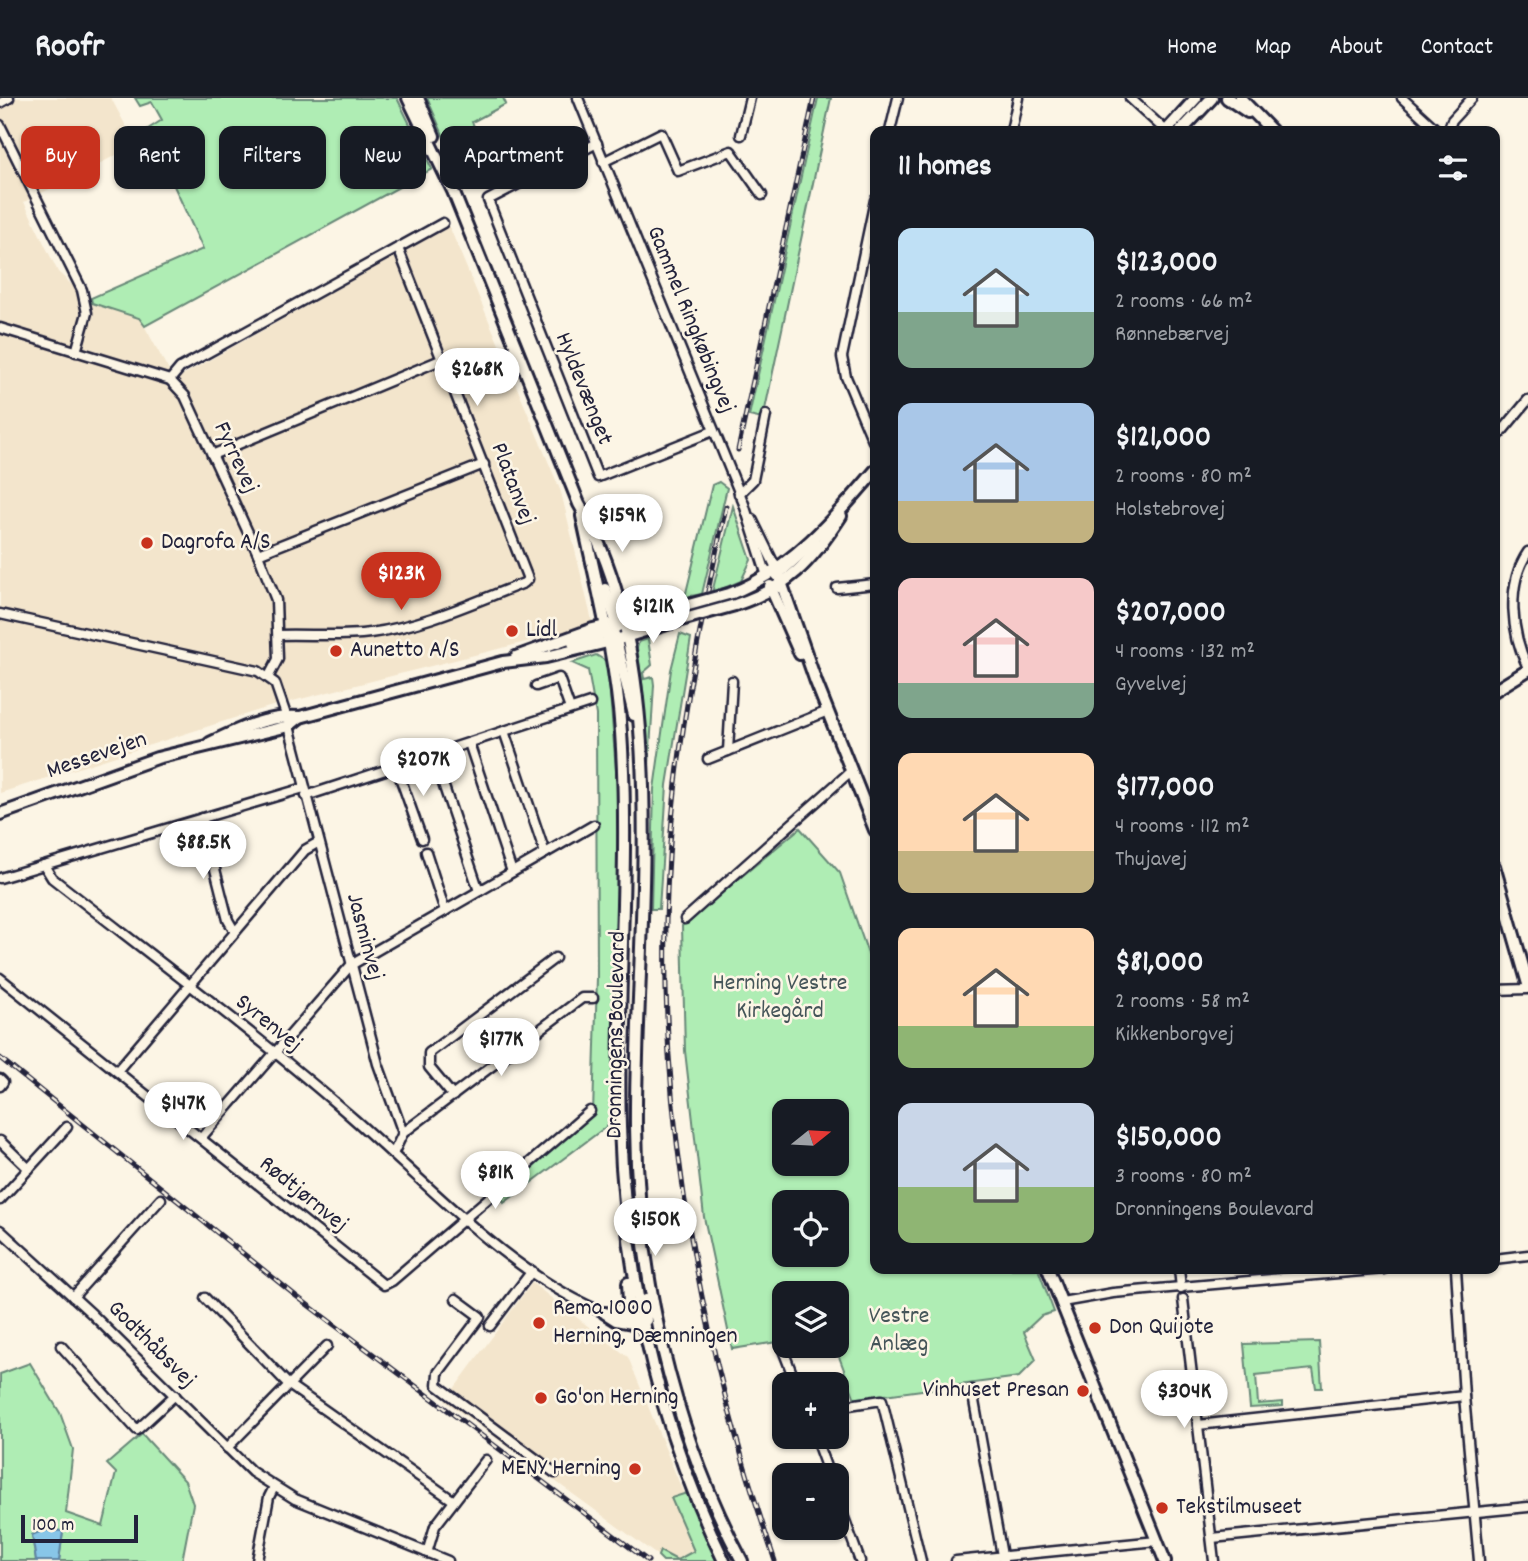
<!DOCTYPE html>
<html lang="en">
<head>
<meta charset="utf-8">
<style>
  :root { --surface:#171b24; --page:#20242c; --text:#f1f3f6; --muted:#9ea1a6; --line:#363941; --accent:#c8321e }
  body { margin:0; font-family:Dekko,sans-serif; background:var(--page); color:var(--text); height:100vh; display:flex; flex-direction:column; font-size:26px; white-space:nowrap }
  * { box-sizing:border-box; margin:0 }
  p { font-size:23px; color:var(--muted) }
  .icon { flex:none; width:38px; height:38px; fill:none; stroke:currentColor; stroke-width:2; stroke-linecap:round; stroke-linejoin:round }
  .map { position:relative; flex:1; overflow:hidden }
  .sheet { position:absolute; left:870px; top:28px; width:630px; height:1148px; display:flex; flex-direction:column; background:var(--surface); border-radius:14px; box-shadow:0 2px 5px #0004 }
  .sheet>* { flex:none }
  .top-card { position:absolute; left:21px; top:28px; width:665px; height:63px; display:flex; gap:14px }
  .needle { width:46px; rotate:72deg }
  .tools { position:absolute; left:772px; top:1001px; display:grid; gap:14px }
  .tools a { display:grid; place-items:center; width:77px; height:77px; border-radius:14px; background:var(--surface); box-shadow:0 2px 5px #0004; font-size:35px }
  .scale { position:absolute; left:21px; bottom:18px; width:117px; box-sizing:border-box; padding-left:7px; border:4px solid #22223b; border-top:0; font-size:19px; line-height:24px; white-space:nowrap; color:#22223b; -webkit-text-stroke:5px #fcf5e5; paint-order:stroke }
  .price { position:absolute; translate:-50% -60px; padding:0 16px; border-radius:24px; background:#fff; color:#222; font-size:23px; line-height:46px; filter:drop-shadow(0 2px 4px #0008) }
  .price::after { content:''; position:absolute; left:50%; top:42px; width:21px; height:16px; margin-left:-10px; background:inherit; clip-path:polygon(0 0,100% 0,50% 100%) }
  .price.selected { background:var(--accent); color:#fff }
  ul { padding:0; list-style:none }
  li { display:flex; align-items:center; gap:21px; height:175px; padding:0 28px }
  li span { display:grid; place-items:center; flex:none; width:196px; height:140px; border-radius:14px; color:#555 }
  li>.icon { margin-inline-start:auto }
  span .icon { width:84px; height:84px; fill:#fffc; stroke-width:1 }
  li b { font-size:30px }
  h2 { display:flex; justify-content:space-between; align-items:center; height:84px; padding:0 28px; font-size:30px }
  .pill { padding:0 24px; border-radius:14px; background:var(--surface); box-shadow:0 2px 5px #0004; font-size:24px; line-height:63px }
  .pill.selected { background:var(--accent); color:#fff }
  header { display:flex; align-items:center; gap:42px; box-sizing:border-box; height:98px; padding:0 35px; background:var(--surface); border-bottom:2px solid var(--line) }
  header strong { font-size:33px }
  nav { display:flex; gap:38px; margin-inline-start:auto; font-size:24px }
  .map>svg:first-child { display:block }
  .built { fill:#f3e5cc }
  .green { fill:#afedb4; stroke:#688878; stroke-width:2; fill-rule:evenodd }
  .water { fill:#88c6e8; stroke:#5f84a3; stroke-width:2 }
  .lines { fill:none; stroke-linecap:round; stroke-linejoin:round }
  .street-casing { stroke:#22223b; stroke-width:13 }
  .secondary-casing { stroke:#22223b; stroke-width:16 }
  .street { stroke:#fcf5e5; stroke-width:8 }
  .secondary { stroke:#fcf5e5; stroke-width:10 }
  .rail-casing { stroke:#22223b; stroke-width:5 }
  .rail { stroke:#fcf5e5; stroke-width:2.5; stroke-dasharray:8; stroke-linecap:butt }
  .secondary-bridge-casing { stroke:#22223b; stroke-width:16; stroke-linecap:butt }
  .secondary-bridge { stroke:#fcf5e5; stroke-width:10 }
  .poi-dot { fill:#c8321e; stroke:#fcf5e5; stroke-width:2.5 }
  .labels { text-anchor:middle; dominant-baseline:central; stroke-width:5; stroke-linejoin:round; paint-order:stroke }
  .street-label { font-size:24px; fill:#22223b; stroke:#fcf5e5 }
  .poi-label { font-size:24px; fill:#22223b; stroke:#fcf5e5; text-anchor:start }
  .park-label { font-size:24px; fill:#455559; stroke:#fcf5e5 }
</style>
</head>
<body>
<header>
<strong>Roofr</strong>
<nav><a>Home</a><a>Map</a><a>About</a><a>Contact</a></nav>
</header>
<div class="map">
<svg width="1528" height="1463" viewBox="0 0 1528 1463">
  <rect width="100%" height="100%" fill="#fcf5e5"/>
  <filter id="ink" filterUnits="userSpaceOnUse"><feTurbulence type="fractalNoise" baseFrequency=".0143" numOctaves="2"/><feDisplacementMap in="SourceGraphic" scale="14" xChannelSelector="R" yChannelSelector="G"/><feConvolveMatrix kernelMatrix="1 2 1 2 8 2 1 2 1" color-interpolation-filters="sRGB"/></filter>
  <g filter="url(#ink)">
    <g class="built">
      <polygon points="0,0 111,0 136,47 24,104 58,174 92,205 140,220 174,282 449,128 561,394 593,527 269,609 0,695"/>
      <polygon points="532,1185 628,1259 707,1453 687,1463 665,1463 445,1303"/>
    </g>
    <g class="green">
      <polygon points="135,0 397,0 432,71 145,228 139,220 92,205 91,200 203,151 148,31 162,22 152,4 140,8"/>
      <polygon points="427,0 503,0 506,6 472,24 481,44 453,60"/>
      <polygon points="818,0 831,0 763,321 749,318"/>
      <polygon points="719,384 727,390 702,496 685,499 712,387"/>
      <polygon points="733,408 751,462 741,483 712,495"/>
      <polygon points="680,536 691,540 667,687 659,811 651,811 654,691 671,572"/>
      <polygon points="648,541 652,567 643,575 644,581 653,579 654,587 648,683 643,591 637,550 639,544"/>
      <polygon points="596,557 606,563 609,582 620,724 614,1019 611,1025 504,1105 501,1098 593,1016 597,879 596,617 588,572 572,565"/>
      <path d="M800,730l40,45 35,101v295h163l16,43 -13,4 -17,16 12,28 -17,17 -164,22 -20,-53 1,-53h-52v48l-52,8 -28,-132 -19,-166 -3,-125zM784,1013h52v53h-52zM784,1104h52v53h-52z"/>
      <polygon points="1319,1244 1322,1290 1316,1290 1313,1271 1256,1277 1258,1306 1283,1304 1283,1308 1250,1310 1244,1246"/>
      <polygon points="30,1265 60,1315 73,1351 66,1415 103,1428 116,1375 107,1366 142,1336 185,1383 193,1406 182,1463 59,1463 63,1433 44,1432 32,1437 36,1463 0,1463 0,1276"/>
      <polygon points="687,1395 719,1463 663,1463 658,1458 660,1453 677,1462 694,1453 671,1400"/>
    </g>
    <polygon class="water" points="44,1432 63,1433 59,1463 36,1463 32,1437"/>
    <g class="lines">
      <defs>
        <g id="street">
          <polyline points="578,0 744,406 767,478"/>
          <polyline points="1130,0 1166,33"/>
          <polyline points="1402,0 1438,33"/>
          <polyline points="0,5 9,0"/>
          <polyline points="0,27 82,192 87,215 76,254"/>
          <polyline points="890,33 898,0"/>
          <polyline points="1011,33 1018,0"/>
          <polyline points="1448,33 1452,22 1472,0"/>
          <polyline points="741,37 750,0"/>
          <polyline points="597,45 488,102 598,379 713,333"/>
          <polyline points="603,64 661,35 678,73 731,53 762,97"/>
          <polyline points="0,230 170,282 185,298 258,456 276,502 278,561 269,578"/>
          <polyline points="170,282 180,270 443,125"/>
          <polyline points="873,343 846,279 842,259 875,102"/>
          <polyline points="1494,343 1528,302"/>
          <polyline points="212,357 443,261"/>
          <polyline points="739,396 753,382 766,317"/>
          <polyline points="752,421 776,470"/>
          <path d="M1528,454c-22,32 -17,81 0,116"/>
          <polyline points="258,456 484,366"/>
          <polyline points="837,490 875,486"/>
          <polyline points="0,516 258,573 275,585 286,617"/>
          <path d="M278,537c30,-1 63,2 92,-2 54,-7 104,-31 154,-50l4,-4 -130,-331"/>
          <polyline points="536,588 559,580 570,611"/>
          <polyline points="289,628 378,966 403,1035 393,1056"/>
          <polyline points="504,633 545,755"/>
          <polyline points="469,645 512,774"/>
          <polyline points="728,653 732,583"/>
          <polyline points="433,656 479,793"/>
          <polyline points="708,661 828,613"/>
          <polyline points="396,668 422,741"/>
          <polyline points="306,698 590,605"/>
          <polyline points="202,720 228,822 235,834"/>
          <polyline points="426,754 445,813"/>
          <path d="M44,767l8,13c101,79 206,157 303,242 74,65 157,156 250,193"/>
          <polyline points="0,780 304,690"/>
          <polyline points="685,821 851,673"/>
          <polyline points="0,880 384,1187 392,1183 590,1013"/>
          <polyline points="1494,892 1528,891"/>
          <polyline points="117,973 305,752 319,744"/>
          <polyline points="0,981 3,984 0,988"/>
          <polyline points="453,998 429,969 429,955 555,860"/>
          <polyline points="403,1035 582,900 593,900"/>
          <polyline points="201,1040 351,867 594,727"/>
          <polyline points="0,1043 29,1071"/>
          <polyline points="0,1102 67,1029"/>
          <polyline points="0,1132 92,1216 252,1374 295,1401 448,1463"/>
          <polyline points="1494,1161 1528,1157"/>
          <polyline points="1179,1171 1181,1190"/>
          <polyline points="1456,1171 1464,1298 1479,1463"/>
          <polyline points="73,1199 161,1101"/>
          <polyline points="205,1200 289,1287 454,1403"/>
          <polyline points="456,1201 479,1218"/>
          <polyline points="1183,1201 1214,1463"/>
          <polyline points="1062,1204 1113,1195 1384,1171"/>
          <polyline points="480,1219 438,1275 437,1287 555,1375"/>
          <polyline points="490,1228 532,1173"/>
          <polyline points="61,1248 137,1332 175,1297"/>
          <polyline points="783,1252 796,1286"/>
          <polyline points="972,1292 1003,1463"/>
          <polyline points="836,1309 882,1302 921,1463"/>
          <polyline points="1198,1327 1464,1298"/>
          <polyline points="815,1339 829,1377"/>
          <polyline points="227,1350 327,1248"/>
          <polyline points="836,1398 860,1463"/>
          <polyline points="1212,1440 1528,1409"/>
          <polyline points="427,1455 435,1428 486,1362"/>
          <polyline points="257,1463 269,1399 274,1389"/>
          <polyline points="956,1463 1157,1443"/>
        </g>
        <g id="secondary">
          <path d="M408,0l45,93 126,313c98,166 55,434 57,622 1,148 36,303 106,435"/>
          <polyline points="418,0 434,38"/>
          <polyline points="1227,0 1248,14"/>
          <polyline points="1240,0 1272,33"/>
          <polyline points="1166,33 1196,0"/>
          <polyline points="1181,33 1212,0"/>
          <path d="M582,418c15,72 34,142 39,216 9,132 -5,263 -1,395 5,151 38,298 104,434"/>
          <polyline points="776,470 816,584 875,732"/>
          <polyline points="777,477 814,444"/>
          <polyline points="770,488 800,556"/>
          <polyline points="605,491 618,528"/>
          <path d="M732,495c57,-22 104,-76 143,-122"/>
          <path d="M735,507c54,-18 76,-43 106,-89"/>
          <polyline points="615,538 634,617"/>
          <polyline points="573,545 614,532"/>
          <polyline points="516,559 593,531 667,513"/>
          <polyline points="1494,593 1528,572"/>
          <path d="M210,645c26,-13 60,-29 90,-26l203,-55 43,-5 70,-17 54,-17"/>
          <polyline points="0,716 157,660 289,628 300,619"/>
          <polyline points="1494,768 1528,886"/>
          <polyline points="1048,1171 1165,1463"/>
          <polyline points="605,1215 616,1222 642,1227 648,1214 646,1202"/>
          <polyline points="611,1215 646,1222"/>
          <polyline points="616,1215 629,1204 628,1185"/>
        </g>
      </defs>
      <use href="#street" class="street-casing"/>
      <use href="#secondary" class="secondary-casing"/>
      <use href="#street" class="street"/>
      <use href="#secondary" class="secondary"/>
      <defs>
        <g id="rail">
          <polyline points="738,352 814,0"/>
          <path d="M726,409c-23,104 -44,207 -54,313 -24,249 22,506 103,741"/>
          <polyline points="0,960 296,1198 648,1463"/>
        </g>
      </defs>
      <use href="#rail" class="rail-casing"/>
      <use href="#rail" class="rail"/>
      <defs>
        <g id="secondary-bridge">
          <polyline points="667,513 732,495"/>
          <polyline points="670,525 735,507"/>
        </g>
      </defs>
      <use href="#secondary-bridge" class="secondary-bridge-casing"/>
      <use href="#secondary-bridge" class="secondary-bridge"/>
    </g>
  </g>
  <g class="poi-dot">
    <circle cx="147" cy="445" r="7"/>
    <circle cx="512" cy="533" r="7"/>
    <circle cx="336" cy="553" r="7"/>
    <circle cx="539" cy="1225" r="7"/>
    <circle cx="1095" cy="1230" r="7"/>
    <circle cx="1083" cy="1293" r="7"/>
    <circle cx="541" cy="1300" r="7"/>
    <circle cx="635" cy="1371" r="7"/>
    <circle cx="1162" cy="1410" r="7"/>
  </g>
  <g class="labels">
    <g class="street-label">
      <text transform="translate(690 222) rotate(68)">Gammel Ringkøbingvej</text>
      <text transform="translate(583 291) rotate(68)">Hyldevænget</text>
      <text transform="translate(235 360) rotate(65)">Fyrrevej</text>
      <text transform="translate(512 386) rotate(69)">Platanvej</text>
      <text transform="translate(97 658) rotate(-19)">Messevejen</text>
      <text transform="translate(364 839) rotate(75)">Jasminvej</text>
      <text transform="translate(268 926) rotate(39)">Syrenvej</text>
      <text transform="translate(617 937) rotate(-89)">Dronningens Boulevard</text>
      <text transform="translate(303 1097) rotate(39)">Rødtjørnvej</text>
      <text transform="translate(151 1247) rotate(45)">Godthåbsvej</text>
    </g>
    <g class="poi-label">
      <text x="161" y="445">Dagrofa A/S</text>
      <text x="526" y="533">Lidl</text>
      <text x="350" y="553">Aunetto A/S</text>
      <text x="553" y="1211">Rema 1000<tspan x="553" dy="28">Herning, Dæmningen</tspan></text>
      <text x="1109" y="1230">Don Quijote</text>
      <text x="1069" y="1293" text-anchor="end">Vinhuset Presan</text>
      <text x="555" y="1300">Go'on Herning</text>
      <text x="621" y="1371" text-anchor="end">MENY Herning</text>
      <text x="1176" y="1410">Tekstilmuseet</text>
    </g>
    <g class="park-label">
      <text x="780" y="886">Herning Vestre<tspan x="780" dy="28">Kirkegård</tspan></text>
      <text x="899" y="1219">Vestre<tspan x="899" dy="28">Anlæg</tspan></text>
    </g>
  </g>
</svg>
<div class="tools">
<a><svg class="needle" viewBox="-14 -14 28 28"><path d="M0-13l5 13h-10z" fill="#e53935"/><path d="M0 13l5-13h-10z" fill="#9ea1a6"/></svg></a>
<a><svg class="icon" aria-label="locate" viewBox="0 0 24 24"><circle cx="12" cy="12" r="6"/><path d="M12 2v4M12 18v4M2 12h4M18 12h4"/></svg></a>
<a><svg class="icon" aria-label="layers" viewBox="0 0 24 24"><path d="M12 4l9 5-9 5-9-5zM3 14l9 5 9-5"/></svg></a>
<a>+</a>
<a>−</a>
</div>
<div class="scale">100 m</div>
<b class="price" style="left:477px;top:310px">$268K</b>
<b class="price" style="left:622px;top:456px">$159K</b>
<b class="price selected" style="left:401px;top:514px">$123K</b>
<b class="price" style="left:653px;top:547px">$121K</b>
<b class="price" style="left:423px;top:700px">$207K</b>
<b class="price" style="left:203px;top:783px">$88.5K</b>
<b class="price" style="left:501px;top:980px">$177K</b>
<b class="price" style="left:183px;top:1044px">$147K</b>
<b class="price" style="left:495px;top:1113px">$81K</b>
<b class="price" style="left:655px;top:1160px">$150K</b>
<b class="price" style="left:1184px;top:1332px">$304K</b>
<div class="top-card">
<a class="pill selected">Buy</a>
<a class="pill">Rent</a>
<a class="pill">Filters</a>
<a class="pill">New</a>
<a class="pill">Apartment</a>
</div>
<section class="sheet">
<h2>11 homes<svg class="icon" aria-label="filters" viewBox="0 0 24 24"><path d="M4 7h16M4 17h16"/><circle cx="9" cy="7" r="2"/><circle cx="15" cy="17" r="2"/></svg></h2>
<ul>
<li><span style="background:linear-gradient(#bfe0f5 60%,#7fa58c 0)"><svg class="icon" aria-label="home" viewBox="0 0 24 24"><path d="M3 11l9-7 9 7M6 9v11h12V9"/></svg></span><div><b>$123,000</b><p>2 rooms · 66 m²</p><p>Rønnebærvej</p></div></li>
<li><span style="background:linear-gradient(#a9c7e8 70%,#c2b280 0)"><svg class="icon" aria-label="home" viewBox="0 0 24 24"><path d="M3 11l9-7 9 7M6 9v11h12V9"/></svg></span><div><b>$121,000</b><p>2 rooms · 80 m²</p><p>Holstebrovej</p></div></li>
<li><span style="background:linear-gradient(#f6c9c9 75%,#7fa58c 0)"><svg class="icon" aria-label="home" viewBox="0 0 24 24"><path d="M3 11l9-7 9 7M6 9v11h12V9"/></svg></span><div><b>$207,000</b><p>4 rooms · 132 m²</p><p>Gyvelvej</p></div></li>
<li><span style="background:linear-gradient(#ffd9b3 70%,#c2b280 0)"><svg class="icon" aria-label="home" viewBox="0 0 24 24"><path d="M3 11l9-7 9 7M6 9v11h12V9"/></svg></span><div><b>$177,000</b><p>4 rooms · 112 m²</p><p>Thujavej</p></div></li>
<li><span style="background:linear-gradient(#ffd9b3 70%,#8fb573 0)"><svg class="icon" aria-label="home" viewBox="0 0 24 24"><path d="M3 11l9-7 9 7M6 9v11h12V9"/></svg></span><div><b>$81,000</b><p>2 rooms · 58 m²</p><p>Kikkenborgvej</p></div></li>
<li><span style="background:linear-gradient(#c9d6e8 60%,#8fb573 0)"><svg class="icon" aria-label="home" viewBox="0 0 24 24"><path d="M3 11l9-7 9 7M6 9v11h12V9"/></svg></span><div><b>$150,000</b><p>3 rooms · 80 m²</p><p>Dronningens Boulevard</p></div></li>
</ul>
</section>
</div>
</body>
</html>
